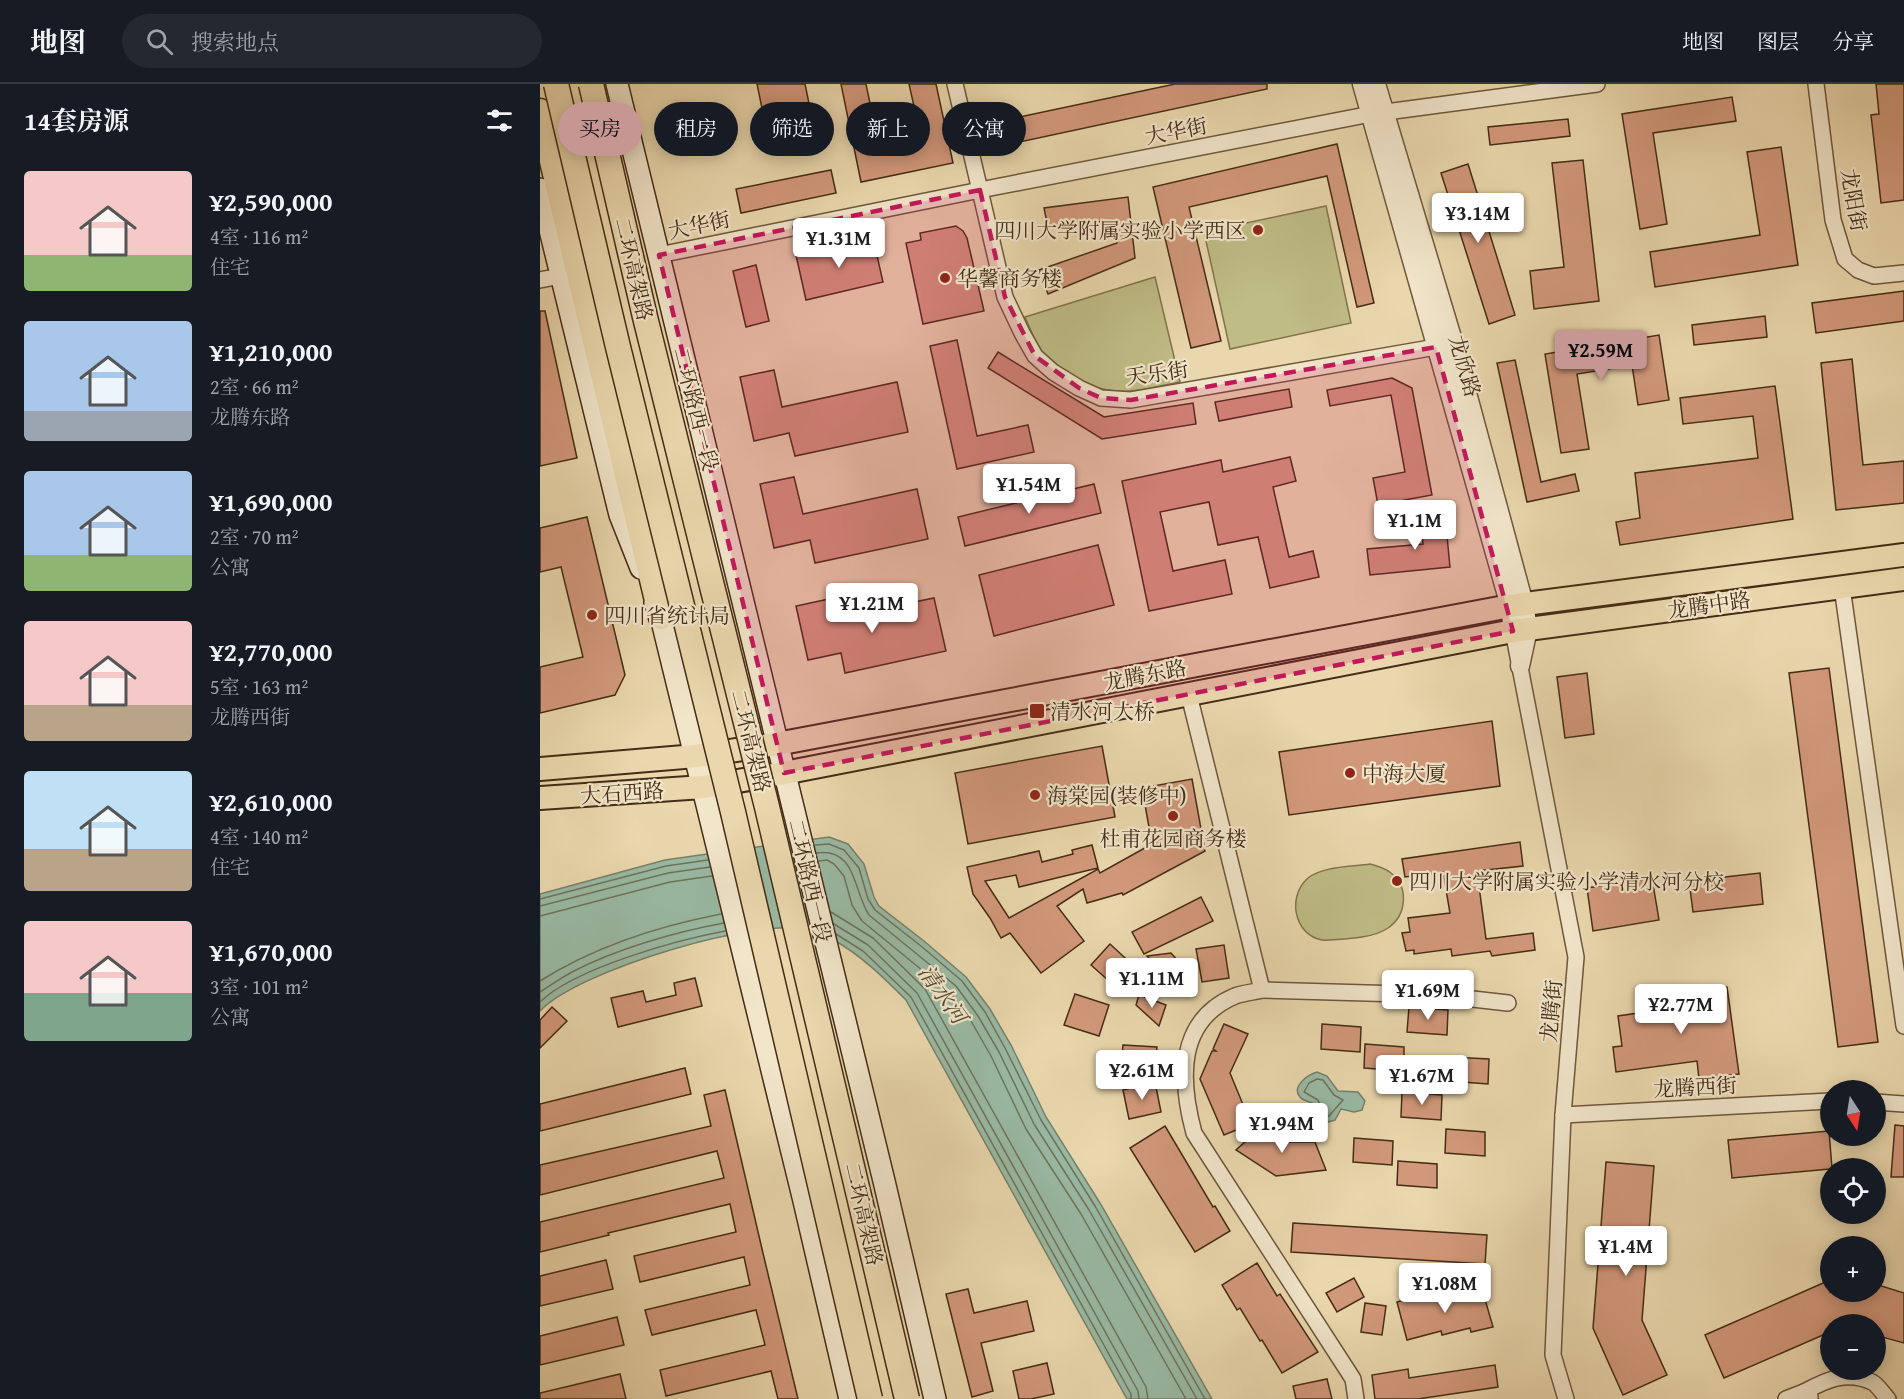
<!DOCTYPE html>
<html lang="zh">
<head>
<meta charset="utf-8">
<style>
  :root { --surface:#171b24; --page:#242831; --text:#f1f3f6; --muted:#9ea1a6; --line:#363941; --accent:#c59692 }
  body { margin:0; font-family:"Gentium Book Plus","Noto Serif SC",serif; background:var(--page); color:var(--text); height:100vh; display:flex; flex-direction:column; font-size:22px; white-space:nowrap }
  * { box-sizing:border-box; margin:0 }
  p { font-size:20px; color:var(--muted) }
  .icon { flex:none; width:33px; height:33px; fill:none; stroke:currentColor; stroke-width:2; stroke-linecap:round; stroke-linejoin:round }
  .map { position:relative; flex:1; overflow:hidden }
  .drawer { display:flex; flex-direction:column; background:var(--surface); width:540px }
  .drawer>* { flex:none }
  .top-card { position:absolute; left:18px; top:18px; width:570px; height:54px; display:flex; gap:12px }
  .needle { width:39px; rotate:168deg }
  .tools { position:absolute; left:1280px; top:996px; display:grid; gap:12px }
  .tools a { display:grid; place-items:center; width:66px; height:66px; border-radius:50%; background:var(--surface); box-shadow:0 3px 15px #0003; font-size:30px }
  .price { position:absolute; translate:-50% -51px; padding:0 14px; border-radius:6px; background:#fff; color:#222; font-size:20px; line-height:39px; filter:drop-shadow(0 2px 3px #0008) }
  .price::after { content:''; position:absolute; left:50%; top:36px; width:18px; height:14px; margin-left:-9px; background:inherit; clip-path:polygon(0 0,100% 0,50% 100%) }
  .price.active { background:var(--accent); color:#111 }
  ul { padding:0; list-style:none }
  li { display:flex; align-items:center; gap:18px; height:150px; padding:0 24px }
  li span { display:grid; place-items:center; flex:none; width:168px; height:120px; border-radius:6px; color:#555 }
  li>.icon { margin-inline-start:auto }
  span .icon { width:72px; height:72px; fill:#fffc; stroke-width:1 }
  li b { font-size:26px }
  h2 { display:flex; justify-content:space-between; align-items:center; height:72px; padding:0 24px; font-size:26px }
  .tag { padding:0 21px; border-radius:27px; background:var(--surface); box-shadow:0 3px 15px #0003; font-size:21px; line-height:54px }
  .tag.active { background:var(--accent); color:#111 }
  header { display:flex; align-items:center; gap:36px; box-sizing:border-box; height:84px; padding:0 30px; background:var(--surface); border-bottom:2px solid var(--line) }
  header strong { font-size:28px }
  nav { display:flex; gap:33px; margin-inline-start:auto; font-size:21px }
  .search { width:420px; height:54px; background:var(--page); display:flex; align-items:center; gap:15px; box-sizing:border-box; padding:0 21px; border-radius:33px; color:var(--muted); font-size:22px }
  main { display:flex; flex:1; min-height:0 }
  .map>svg:first-child { display:block }
  .green { fill:#bfbc85; stroke:#82744e; stroke-width:1.5 }
  .water { fill:#99baa4; stroke:#77816b; stroke-width:1.5 }
  .lines { fill:none; stroke-linecap:round; stroke-linejoin:round }
  .shore { stroke:#6f735d; stroke-width:1.5 }
  .building { fill:#d2987b; stroke:#452c16; stroke-width:1.5 }
  .minor-casing { stroke:#6e573c; stroke-width:18 }
  .tertiary-casing { stroke:#6e573c; stroke-width:21 }
  .secondary-casing { stroke:#452c16; stroke-width:24 }
  .primary-casing { stroke:#452c16; stroke-width:26 }
  .trunk-casing { stroke:#452c16; stroke-width:27 }
  .minor { stroke:#f1e5ca; stroke-width:15 }
  .tertiary { stroke:#f1e5ca; stroke-width:18 }
  .secondary { stroke:#f1e5ca; stroke-width:21 }
  .primary { stroke:#ead7ad; stroke-width:22 }
  .trunk { stroke:#ead7ad; stroke-width:24 }
  .trunk-bridge-casing { stroke:#452c16; stroke-width:27; stroke-linecap:butt }
  .trunk-bridge { stroke:#ead7ad; stroke-width:24 }
  .marked { fill:#c2185b; fill-opacity:0.2; stroke:#c2185b; stroke-width:4.5; stroke-dasharray:12 8; stroke-linejoin:round }
  .poi-dot { fill:#8f2418; stroke:#f1e5ca; stroke-width:2 }
  .labels { text-anchor:middle; dominant-baseline:central; stroke-width:4.5; stroke-linejoin:round; paint-order:stroke }
  .street-label { font-size:21px; fill:#452c16; stroke:#f1e5ca }
  .poi-label { font-size:21px; fill:#452c16; stroke:#f1e5ca; text-anchor:start }
  .water-label { font-size:22px; font-style:italic; fill:#564832; stroke:#f1e5ca }
</style>
</head>
<body>
<header>
<strong>地图</strong>
<div class="search"><svg class="icon" aria-label="search" viewBox="0 0 24 24"><circle cx="10" cy="10" r="6"/><path d="M15 15l6 6"/></svg>搜索地点</div>
<nav><a>地图</a><a>图层</a><a>分享</a></nav>
</header>
<main>
<section class="drawer">
<h2>14套房源<svg class="icon" aria-label="filters" viewBox="0 0 24 24"><path d="M4 7h16M4 17h16"/><circle cx="9" cy="7" r="2"/><circle cx="15" cy="17" r="2"/></svg></h2>
<ul>
<li><span style="background:linear-gradient(#f6c9c9 70%,#8fb573 0)"><svg class="icon" aria-label="home" viewBox="0 0 24 24"><path d="M3 11l9-7 9 7M6 9v11h12V9"/></svg></span><div><b>¥2,590,000</b><p>4室 · 116 m²</p><p>住宅</p></div></li>
<li><span style="background:linear-gradient(#a9c7e8 75%,#9aa5b1 0)"><svg class="icon" aria-label="home" viewBox="0 0 24 24"><path d="M3 11l9-7 9 7M6 9v11h12V9"/></svg></span><div><b>¥1,210,000</b><p>2室 · 66 m²</p><p>龙腾东路</p></div></li>
<li><span style="background:linear-gradient(#a9c7e8 70%,#8fb573 0)"><svg class="icon" aria-label="home" viewBox="0 0 24 24"><path d="M3 11l9-7 9 7M6 9v11h12V9"/></svg></span><div><b>¥1,690,000</b><p>2室 · 70 m²</p><p>公寓</p></div></li>
<li><span style="background:linear-gradient(#f6c9c9 70%,#b9a48a 0)"><svg class="icon" aria-label="home" viewBox="0 0 24 24"><path d="M3 11l9-7 9 7M6 9v11h12V9"/></svg></span><div><b>¥2,770,000</b><p>5室 · 163 m²</p><p>龙腾西街</p></div></li>
<li><span style="background:linear-gradient(#bfe0f5 65%,#b9a48a 0)"><svg class="icon" aria-label="home" viewBox="0 0 24 24"><path d="M3 11l9-7 9 7M6 9v11h12V9"/></svg></span><div><b>¥2,610,000</b><p>4室 · 140 m²</p><p>住宅</p></div></li>
<li><span style="background:linear-gradient(#f6c9c9 60%,#7fa58c 0)"><svg class="icon" aria-label="home" viewBox="0 0 24 24"><path d="M3 11l9-7 9 7M6 9v11h12V9"/></svg></span><div><b>¥1,670,000</b><p>3室 · 101 m²</p><p>公寓</p></div></li>
</ul>
</section>
<div class="map">
<svg width="1364" height="1315" viewBox="0 0 1364 1315">
  <rect width="100%" height="100%" fill="#ead7ad"/>
  <filter id="stains"><feTurbulence type="fractalNoise" baseFrequency=".00333" numOctaves="4"/><feColorMatrix values="0 0 0 0 .2 0 0 0 0 .09 0 0 0 0 .02 0 0 0 .5 -.17"/></filter>
  <radialGradient id="worn" r=".72"><stop offset=".6" stop-color="#630" stop-opacity="0"/><stop offset="1" stop-color="#630" stop-opacity=".3"/></radialGradient>
  <g class="green">
    <polygon points="786,122 811,239 690,265 664,148"/>
    <path d="M615,193l25,105c-17,3 -34,8 -50,9 -26,2 -58,-9 -77,-26 -13,-13 -21,-31 -28,-48z"/>
    <path d="M830,780c8,2 15,4 21,9 18,14 16,42 -3,55 -14,10 -41,11 -58,12 -33,3 -46,-41 -22,-62 15,-12 43,-11 62,-14z"/>
  </g>
  <g class="water">
    <path d="M289,753l19,7 16,20 10,33 5,9 45,35 42,36 24,32 21,36 35,72 54,86 112,196h-85l-221,-399c-23,-23 -45,-45 -74,-61 -4,-3 -10,-8 -16,-9 -55,-15 -237,40 -276,81v-117l125,-34z"/>
    <path d="M777,988l10,4 11,15 20,1 7,9 -3,9 -8,2 -13,-3 -6,11 -10,3 -4,-2 -8,-17c-4,-3 -10,-3 -13,-7 -9,-10 7,-22 17,-25z"/>
  </g>
  <g class="lines">
    <g class="shore">
      <polyline points="275,761 289,760 304,766 319,784 328,815 335,826 381,862 422,897 445,928 465,964 501,1036 555,1122 665,1315"/>
      <path d="M276,769c41,-6 37,38 53,62l87,71 22,30 21,36 35,72 55,86 108,189"/>
      <polyline points="279,777 287,776 294,780 304,792 312,821 322,837 410,909 431,937 451,972 486,1045 541,1130 646,1315"/>
      <polyline points="0,815 126,782 168,776"/>
      <polyline points="0,822 128,789 170,783"/>
      <polyline points="291,828 333,854 385,905 606,1303 608,1315"/>
      <polyline points="0,832 130,798 172,792"/>
      <polyline points="294,840 328,861 377,909 598,1307 599,1315"/>
      <polyline points="296,850 323,867 371,913 591,1310 591,1315"/>
      <path d="M0,897c54,-34 119,-55 181,-67"/>
      <path d="M0,908c11,-7 21,-14 32,-20 44,-23 103,-40 152,-49"/>
      <path d="M0,918c35,-34 137,-62 185,-71"/>
      <polygon points="777,995 783,996 794,1011 803,1016 789,1032 784,1031 778,1016 764,1008 769,999"/>
    </g>
  </g>
  <g class="building">
    <polygon points="217,0 265,0 277,58 231,68"/>
    <polygon points="301,0 326,0 340,67 382,58 369,0 396,0 413,79 321,98"/>
    <polygon points="635,0 727,0 727,5 470,60 465,36"/>
    <polygon points="1336,0 1364,0 1364,116 1341,119 1331,31 1339,30"/>
    <polygon points="1192,13 1196,37 1113,49 1127,140 1100,145 1082,30"/>
    <polygon points="1028,35 1030,52 950,61 948,43"/>
    <polygon points="797,60 834,219 817,223 787,92 649,123 681,257 651,264 613,103"/>
    <polygon points="1241,63 1258,181 1115,203 1110,168 1220,151 1207,68"/>
    <polygon points="1043,76 1059,217 994,225 990,187 1024,183 1012,79"/>
    <polygon points="928,80 975,231 949,240 901,89"/>
    <polygon points="291,86 296,109 201,129 196,105"/>
    <polygon points="588,113 595,174 508,210 499,186 577,159 573,136 508,144 504,124"/>
    <polygon points="416,142 423,147 427,154 444,227 383,240 366,159 381,156 380,149"/>
    <polygon points="333,154 343,198 266,216 256,171"/>
    <polygon points="216,181 229,237 206,243 193,187"/>
    <polygon points="1364,207 1364,237 1276,249 1272,219"/>
    <polygon points="0,227 5,227 37,374 0,382"/>
    <polygon points="1225,232 1227,253 1154,261 1152,241"/>
    <polygon points="1119,251 1129,316 1098,321 1092,281 1037,290 1049,365 1021,369 1005,270"/>
    <polygon points="417,256 437,352 488,341 494,368 417,385 390,262"/>
    <polygon points="458,268 564,333 653,319 656,340 562,355 448,284"/>
    <polygon points="1312,275 1323,381 1364,377 1364,419 1296,426 1281,279"/>
    <polygon points="975,276 1001,398 1035,390 1039,407 987,418 957,279"/>
    <polygon points="234,286 242,323 357,298 368,348 255,372 249,349 214,357 200,293"/>
    <polygon points="852,294 872,304 892,411 838,421 833,394 865,388 851,311 790,322 787,306"/>
    <polygon points="1235,302 1253,435 1080,461 1076,438 1100,434 1095,389 1218,374 1213,332 1143,340 1140,314"/>
    <polygon points="749,305 752,323 679,337 675,318"/>
    <polygon points="750,373 756,397 733,403 749,473 773,467 779,493 730,504 718,453 678,461 669,418 620,428 633,487 685,476 692,510 609,527 582,397 681,376 683,388"/>
    <polygon points="254,393 263,430 377,405 388,455 275,479 270,456 234,464 220,400"/>
    <polygon points="554,400 561,429 425,462 418,433"/>
    <polygon points="905,431 910,483 830,491 827,465 883,460 880,433"/>
    <polygon points="47,433 85,591 75,611 0,629 0,583 43,573 21,483 0,488 0,444"/>
    <polygon points="558,461 574,521 454,552 439,491"/>
    <polygon points="394,514 406,567 305,589 301,569 268,576 256,522 289,515 293,535"/>
    <polygon points="1289,584 1338,958 1298,963 1249,589"/>
    <polygon points="1047,589 1054,650 1025,654 1017,593"/>
    <polygon points="952,637 960,702 749,731 739,668"/>
    <polygon points="562,662 575,733 428,760 415,689"/>
    <polygon points="652,695 665,767 583,811 582,809 547,819 543,805 517,822 544,857 501,889 470,849 461,854 450,834 433,810 427,783 499,767 502,778 533,770 532,766 552,761 558,784 479,803 476,791 445,797 469,834 558,785 560,789 612,760 602,704"/>
    <polygon points="980,758 983,782 937,787 946,855 993,849 995,866 952,872 950,867 912,872 911,865 874,870 874,866 866,867 862,849 870,848 868,834 910,829 903,788 865,793 862,775"/>
    <polygon points="1220,789 1223,820 1153,828 1149,797"/>
    <polygon points="1112,794 1119,836 1053,847 1047,804"/>
    <polygon points="661,813 673,837 604,870 592,848"/>
    <polygon points="570,860 597,885 578,905 551,881"/>
    <polygon points="684,861 689,894 662,898 656,865"/>
    <polygon points="631,869 652,893 637,906 607,872"/>
    <polygon points="155,894 162,922 78,943 71,914 103,907 106,918 136,911 134,899"/>
    <polygon points="1187,903 1199,990 1159,995 1157,977 1076,988 1073,963 1082,962 1078,932 1105,928 1104,921 1130,917 1130,911"/>
    <polygon points="535,910 569,921 559,952 524,941"/>
    <polygon points="599,911 626,921 619,942 596,921"/>
    <polygon points="12,923 27,937 0,964 0,936"/>
    <polygon points="869,923 908,926 907,951 867,948"/>
    <polygon points="684,940 708,950 690,989 711,1040 684,1051 660,995 672,967 676,967 673,965"/>
    <polygon points="782,940 821,943 820,968 781,965"/>
    <polygon points="825,960 864,963 864,987 824,984"/>
    <polygon points="583,961 617,963 615,985 581,983"/>
    <polygon points="910,973 949,975 948,1000 908,997"/>
    <polygon points="145,984 151,1010 0,1047 0,1020"/>
    <polygon points="615,998 621,1028 589,1035 583,1006"/>
    <polygon points="185,1006 222,1165 258,1315 238,1315 231,1287 126,1312 120,1286 225,1261 216,1226 112,1251 105,1226 210,1201 204,1173 100,1198 94,1172 196,1148 190,1120 68,1149 69,1151 0,1168 0,1138 184,1094 177,1067 0,1111 0,1081 171,1042 164,1011"/>
    <polygon points="862,1008 902,1011 901,1036 861,1033"/>
    <polygon points="1355,1041 1364,1042 1364,1093 1351,1093"/>
    <polygon points="625,1042 673,1123 675,1122 690,1147 655,1168 590,1064"/>
    <polygon points="723,1042 747,1058 775,1058 786,1086 736,1092 696,1066"/>
    <polygon points="906,1045 945,1048 945,1072 905,1069"/>
    <polygon points="1289,1047 1292,1084 1290,1085 1192,1094 1188,1056"/>
    <polygon points="814,1054 853,1057 852,1081 813,1078"/>
    <polygon points="858,1077 897,1080 897,1104 857,1101"/>
    <polygon points="1066,1078 1114,1082 1102,1236 1127,1291 1083,1311 1053,1244"/>
    <polygon points="753,1139 947,1151 945,1180 751,1168"/>
    <polygon points="66,1176 73,1205 0,1222 0,1192"/>
    <polygon points="717,1179 737,1212 740,1210 778,1268 742,1289 722,1256 720,1257 700,1224 697,1226 682,1201"/>
    <polygon points="814,1194 824,1213 797,1228 786,1209"/>
    <polygon points="1290,1196 1290,1208 1335,1208 1335,1200 1364,1209 1364,1259 1335,1251 1335,1240 1290,1240 1290,1248 1184,1294 1165,1251"/>
    <polygon points="428,1205 434,1229 487,1217 494,1247 441,1259 453,1307 432,1313 406,1210"/>
    <polygon points="942,1205 953,1243 931,1248 930,1244 902,1251 901,1247 867,1256 857,1218 878,1212 879,1217 913,1208 914,1212"/>
    <polygon points="825,1219 846,1222 842,1251 821,1248"/>
    <polygon points="77,1233 84,1261 0,1281 0,1252"/>
    <polygon points="507,1279 514,1310 491,1315 479,1315 473,1287"/>
    <polygon points="955,1281 958,1303 878,1315 835,1315 832,1291 868,1285 869,1294"/>
    <polygon points="80,1290 86,1315 0,1315 0,1309"/>
    <polygon points="787,1295 792,1315 756,1315 753,1302"/>
  </g>
  <g class="lines">
    <defs>
      <g id="minor">
        <polyline points="415,0 465,213 482,249 495,272 513,288 539,304 561,314 591,316 896,263"/>
        <polyline points="1276,0 1293,136 1305,175 1318,186 1334,192 1364,189"/>
        <polyline points="119,171 440,106 831,30 1057,0"/>
        <polyline points="0,196 21,192"/>
        <polyline points="1302,503 1364,942"/>
        <polyline points="973,547 1036,873 1023,1031 1013,1271 1026,1315"/>
        <path d="M649,611l73,295c-8,2 -19,3 -27,6 -59,25 -55,85 -41,137l159,246 3,20"/>
        <polyline points="722,906 897,911 968,919"/>
        <polyline points="1335,1018 1364,1020"/>
        <polyline points="1023,1031 1290,1017"/>
        <path d="M1264,1308c22,-12 43,-22 68,-10 6,3 11,12 16,17"/>
        <polyline points="1246,1315 1264,1308 1270,1313"/>
      </g>
      <g id="tertiary">
        <polyline points="822,0 970,522 973,547"/>
        <polyline points="836,0 913,257 984,520 988,545 980,582"/>
      </g>
      <g id="secondary">
        <polyline points="77,0 344,1097 395,1315"/>
        <polyline points="0,105 80,431 101,484"/>
        <polyline points="115,519 121,533 264,1117 310,1315"/>
      </g>
      <g id="primary">
        <polyline points="0,685 156,672 237,660 970,522 1364,471"/>
        <polyline points="0,714 163,703 244,689 973,547 1364,495"/>
      </g>
      <polyline id="trunk" points="0,27 121,533"/>
    </defs>
    <use href="#minor" class="minor-casing"/>
    <use href="#tertiary" class="tertiary-casing"/>
    <use href="#secondary" class="secondary-casing"/>
    <use href="#primary" class="primary-casing"/>
    <use href="#trunk" class="trunk-casing"/>
    <use href="#minor" class="minor"/>
    <use href="#tertiary" class="tertiary"/>
    <use href="#secondary" class="secondary"/>
    <use href="#primary" class="primary"/>
    <use href="#trunk" class="trunk"/>
    <defs>
      <g id="trunk-bridge">
        <polyline points="16,0 78,263 193,728 330,1315"/>
        <polyline points="51,0 105,233 227,723 367,1315"/>
      </g>
    </defs>
    <use href="#trunk-bridge" class="trunk-bridge-casing"/>
    <use href="#trunk-bridge" class="trunk-bridge"/>
  </g>
  <path class="marked" d="M440,106l25,107 30,59 44,32 22,10 30,2 305,-53 77,284 -729,142 -125,-518z"/>
  <g class="poi-dot">
    <circle cx="718" cy="146" r="6"/>
    <circle cx="405" cy="194" r="6"/>
    <circle cx="52" cy="531" r="6"/>
    <rect x="489" y="619" width="16" height="16" rx="3"/>
    <circle cx="810" cy="689" r="6"/>
    <circle cx="495" cy="711" r="6"/>
    <circle cx="633" cy="732" r="6"/>
    <circle cx="857" cy="797" r="6"/>
  </g>
  <g class="labels">
    <g class="street-label">
      <text transform="translate(636 47) rotate(-11)">大华街</text>
      <text transform="translate(1314 116) rotate(80)">龙阳街</text>
      <text transform="translate(159 141) rotate(-12)">大华街</text>
      <text transform="translate(94 185) rotate(77)">二环高架路</text>
      <text transform="translate(925 282) rotate(74)">龙欣路</text>
      <text transform="translate(617 289) rotate(-8)">天乐街</text>
      <text transform="translate(156 325) rotate(76)">二环路西一段</text>
      <text transform="translate(1169 521) rotate(-8)">龙腾中路</text>
      <text transform="translate(605 591) rotate(-11)">龙腾东路</text>
      <text transform="translate(211 657) rotate(76)">二环高架路</text>
      <text transform="translate(82 709) rotate(-4)">大石西路</text>
      <text transform="translate(270 797) rotate(77)">二环路西一段</text>
      <text transform="translate(1011 927) rotate(-85)">龙腾街</text>
      <text transform="translate(1155 1003) rotate(-3)">龙腾西街</text>
      <text transform="translate(324 1130) rotate(77)">二环高架路</text>
    </g>
    <g class="poi-label">
      <text x="706" y="146" text-anchor="end">四川大学附属实验小学西区</text>
      <text x="417" y="194">华馨商务楼</text>
      <text x="64" y="531">四川省统计局</text>
      <text x="510" y="627">清水河大桥</text>
      <text x="822" y="689">中海大厦</text>
      <text x="507" y="711">海棠园(装修中)</text>
      <text x="633" y="754" text-anchor="middle">杜甫花园商务楼</text>
      <text x="869" y="797">四川大学附属实验小学清水河分校</text>
    </g>
    <g class="water-label">
      <text transform="translate(403 910) rotate(55)">清水河</text>
    </g>
  </g>
  <rect width="100%" height="100%" filter="url(#stains)"/>
  <rect width="100%" height="100%" fill="url(#worn)"/>
</svg>
<div class="tools">
<a><svg class="needle" viewBox="-14 -14 28 28"><path d="M0-13l5 13h-10z" fill="#e53935"/><path d="M0 13l5-13h-10z" fill="#9ea1a6"/></svg></a>
<a><svg class="icon" aria-label="locate" viewBox="0 0 24 24"><circle cx="12" cy="12" r="6"/><path d="M12 2v4M12 18v4M2 12h4M18 12h4"/></svg></a>
<a>+</a>
<a>−</a>
</div>
<b class="price" style="left:938px;top:160px">¥3.14M</b>
<b class="price" style="left:299px;top:185px">¥1.31M</b>
<b class="price active" style="left:1061px;top:297px">¥2.59M</b>
<b class="price" style="left:489px;top:431px">¥1.54M</b>
<b class="price" style="left:875px;top:467px">¥1.1M</b>
<b class="price" style="left:332px;top:550px">¥1.21M</b>
<b class="price" style="left:612px;top:925px">¥1.11M</b>
<b class="price" style="left:888px;top:937px">¥1.69M</b>
<b class="price" style="left:1141px;top:951px">¥2.77M</b>
<b class="price" style="left:602px;top:1017px">¥2.61M</b>
<b class="price" style="left:882px;top:1022px">¥1.67M</b>
<b class="price" style="left:742px;top:1070px">¥1.94M</b>
<b class="price" style="left:1086px;top:1193px">¥1.4M</b>
<b class="price" style="left:905px;top:1230px">¥1.08M</b>
<div class="top-card">
<a class="tag active">买房</a>
<a class="tag">租房</a>
<a class="tag">筛选</a>
<a class="tag">新上</a>
<a class="tag">公寓</a>
</div>
</div>
</main>
</body>
</html>
